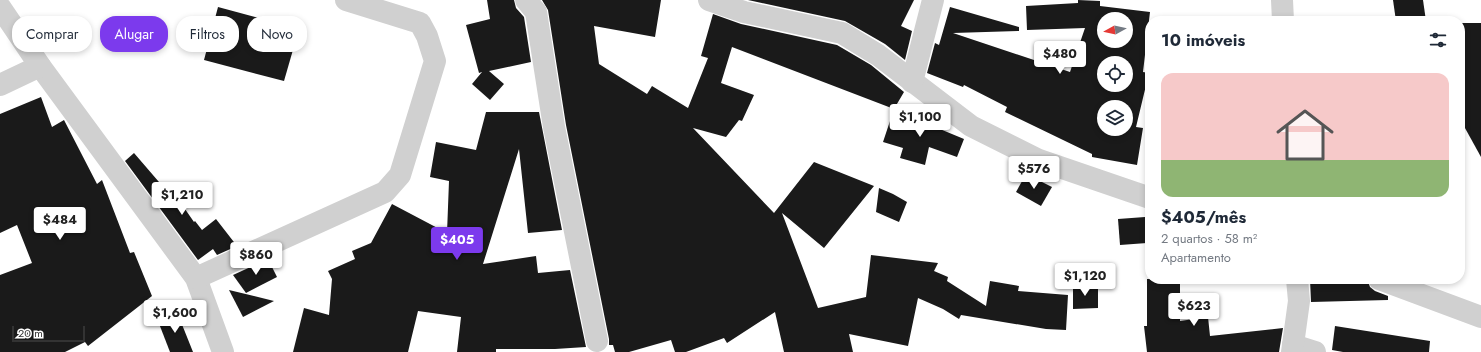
<!DOCTYPE html>
<html lang="pt">
<head>
<meta charset="utf-8">
<style>
  :root { --surface:#fff; --page:#f2f2f3; --text:#1f2937; --muted:#747a83; --line:#e0e1e3; --accent:#7c3aed }
  body { margin:0; font-family:Jost,sans-serif; background:var(--page); color:var(--text); height:100vh; display:flex; flex-direction:column; font-size:15px; white-space:nowrap }
  * { box-sizing:border-box; margin:0 }
  p { font-size:13px; color:var(--muted) }
  .icon { flex:none; width:22px; height:22px; fill:none; stroke:currentColor; stroke-width:2; stroke-linecap:round; stroke-linejoin:round }
  .map { position:relative; flex:1; overflow:hidden }
  .details { position:absolute; left:1145px; top:16px; width:320px; height:268px; display:flex; flex-direction:column; background:var(--surface); border-radius:16px; box-shadow:0 2px 6px #0003 }
  .details>* { flex:none }
  .top-card { position:absolute; left:12px; top:16px; width:380px; height:36px; display:flex; gap:8px }
  .needle { width:26px; rotate:262deg }
  .buttons { position:absolute; left:1097px; top:12px; display:grid; gap:8px }
  .buttons a { display:grid; place-items:center; width:36px; height:36px; border-radius:50%; background:var(--surface); box-shadow:0 2px 6px #0003; font-size:20px }
  .scale { position:absolute; left:12px; bottom:10px; width:73px; box-sizing:border-box; padding-left:4px; border:2px solid #333; border-top:0; font-size:11px; line-height:14px; white-space:nowrap; color:#333; -webkit-text-stroke:3px #fff; paint-order:stroke }
  .price { position:absolute; translate:-50% -34px; padding:0 9px; border-radius:4px; background:#fff; color:#222; font-size:13px; line-height:26px; filter:drop-shadow(0 1px 2px #0008) }
  .price::after { content:''; position:absolute; left:50%; top:24px; width:12px; height:9px; margin-left:-6px; background:inherit; clip-path:polygon(0 0,100% 0,50% 100%) }
  .price.on { background:var(--accent); color:#fff }
  ul { padding:0; list-style:none }
  li { display:grid; align-content:center; gap:8px; height:212px; padding:0 16px }
  li+li { border-top:1px solid var(--line) }
  li span { display:grid; place-items:center; height:124px; border-radius:12px; color:#555 }
  li>.icon { margin-inline-start:auto }
  span .icon { width:72px; height:72px; fill:#fffc; stroke-width:1 }
  li b { font-size:17px }
  h2 { display:flex; justify-content:space-between; align-items:center; height:48px; padding:0 16px; font-size:17px }
  .pill { padding:0 14px; border-radius:16px; background:var(--surface); box-shadow:0 2px 6px #0003; font-size:14px; line-height:36px }
  .pill.on { background:var(--accent); color:#fff }
  .map>svg:first-child { display:block }
  .building { fill:#1a1a1a; fill-rule:evenodd }
  .lines { fill:none; stroke-linecap:round; stroke-linejoin:round }
  .street { stroke:#d0d0d0; stroke-width:22 }
</style>
</head>
<body>
<div class="map">
<svg width="1481" height="352" viewBox="0 0 1481 352">
  <rect width="100%" height="100%" fill="#fff"/>
  <g class="building">
    <polygon points="487,0 514,0 516,8 524,17 531,62 489,71 504,84 490,100 472,84 482,72 479,73 466,25 490,19"/>
    <polygon points="542,0 661,0 655,37 594,26 599,64 647,94 652,86 688,108 708,58 701,56 713,14 741,24 837,45 871,65 904,92 894,109 732,47 721,83 754,95 742,121 739,120 726,137 693,128 774,213 814,162 874,186 824,248 782,213 818,308 866,297 871,255 938,263 934,271 948,277 947,281 986,306 990,281 1019,286 1018,291 1068,295 1066,330 1046,329 961,315 959,319 943,309 918,298 908,346 849,334 853,352 784,352 775,312 727,343 724,338 686,352 675,352 671,340 629,352 615,352 613,345 609,345 609,339 566,125 548,10"/>
    <polygon points="748,0 914,0 901,26 912,31 905,60 885,44 845,21"/>
    <path d="M1078,0l22,1v5l50,6 -7,60 6,1 -13,54 7,1 -6,37 -45,-8v-3l-87,-42 2,-5 -43,-22 -1,2 -36,-14 8,-30 4,2 11,-38 69,20v4l-66,2 117,39 15,-44 -58,2 -1,-24 52,-3zM1104,19h22v22h-22zM1104,63h22v22h-22zM1104,107h22v22h-22z"/>
    <polygon points="1393,0 1423,0 1426,21 1396,21"/>
    <polygon points="218,7 299,29 284,81 204,60"/>
    <polygon points="1460,23 1481,23 1481,157 1460,119"/>
    <polygon points="41,97 52,127 64,120 97,184 102,180 130,253 134,252 152,296 88,346 85,342 65,352 0,352 0,275 32,263 17,225 0,233 0,114"/>
    <polygon points="486,112 539,112 562,230 528,233 519,149 483,264 536,256 538,273 570,270 586,347 555,349 496,349 496,352 457,352 461,317 418,311 408,352 293,352 304,308 329,315 332,279 328,271 355,259 352,251 371,243 392,204 447,233 449,181 430,177 436,142 476,150"/>
    <polygon points="893,112 936,124 935,127 964,139 957,157 929,147 925,165 900,158 903,148 883,142"/>
    <polygon points="134,153 165,189 169,186 194,222 195,221 202,230 216,219 237,246 217,255 213,249 198,260 125,161"/>
    <polygon points="1026,174 1052,187 1041,206 1016,192"/>
    <polygon points="879,188 893,194 907,202 899,222 876,212"/>
    <polygon points="1145,217 1147,243 1120,245 1118,219"/>
    <polygon points="268,259 277,277 246,293 233,275"/>
    <polygon points="1147,279 1180,279 1180,321 1208,317 1210,336 1283,328 1279,352 1147,352 1144,326 1147,326"/>
    <polygon points="1310,279 1367,279 1370,287 1375,291 1388,296 1388,300 1311,302"/>
    <polygon points="1073,285 1098,285 1098,308 1073,309"/>
    <polygon points="229,290 274,301 243,317"/>
    <polygon points="177,312 193,352 170,352 158,321"/>
    <polygon points="1335,326 1430,341 1429,352 1343,352 1332,350"/>
  </g>
  <g class="lines">
    <g class="street">
      <polyline points="526,0 536,12 554,127 597,341"/>
      <polyline points="709,0 744,12 842,33 878,55 971,126 1039,160 1150,198"/>
      <polyline points="1282,0 1283,21"/>
      <polyline points="0,7 40,66 196,278 223,352"/>
      <polyline points="912,82 933,0"/>
      <polyline points="0,85 40,66"/>
      <polyline points="196,278 385,192 400,175 435,61 427,36 420,23 346,0"/>
      <polyline points="1379,279 1481,317"/>
      <polyline points="1293,345 1315,352"/>
      <polyline points="1292,352 1299,301 1297,279"/>
    </g>
  </g>
</svg>
<div class="buttons">
<a><svg class="needle" viewBox="-14 -14 28 28"><path d="M0-13l5 13h-10z" fill="#e53935"/><path d="M0 13l5-13h-10z" fill="#747a83"/></svg></a>
<a><svg class="icon" aria-label="locate" viewBox="0 0 24 24"><circle cx="12" cy="12" r="6"/><path d="M12 2v4M12 18v4M2 12h4M18 12h4"/></svg></a>
<a><svg class="icon" aria-label="layers" viewBox="0 0 24 24"><path d="M12 4l9 5-9 5-9-5zM3 14l9 5 9-5"/></svg></a>
</div>
<div class="scale">20 m</div>
<b class="price" style="left:1060px;top:75px">$480</b>
<b class="price" style="left:920px;top:138px">$1,100</b>
<b class="price" style="left:1034px;top:190px">$576</b>
<b class="price" style="left:182px;top:216px">$1,210</b>
<b class="price" style="left:60px;top:241px">$484</b>
<b class="price on" style="left:457px;top:261px">$405</b>
<b class="price" style="left:256px;top:276px">$860</b>
<b class="price" style="left:1085px;top:297px">$1,120</b>
<b class="price" style="left:1194px;top:327px">$623</b>
<b class="price" style="left:175px;top:334px">$1,600</b>
<div class="top-card">
<a class="pill">Comprar</a>
<a class="pill on">Alugar</a>
<a class="pill">Filtros</a>
<a class="pill">Novo</a>
</div>
<section class="details">
<h2>10 imóveis<svg class="icon" aria-label="filters" viewBox="0 0 24 24"><path d="M4 7h16M4 17h16"/><circle cx="9" cy="7" r="2"/><circle cx="15" cy="17" r="2"/></svg></h2>
<ul>
<li><span style="background:linear-gradient(#f6c9c9 70%,#8fb573 0)"><svg class="icon" aria-label="home" viewBox="0 0 24 24"><path d="M3 11l9-7 9 7M6 9v11h12V9"/></svg></span><div><b>$405/mês</b><p>2 quartos · 58 m²</p><p>Apartamento</p></div></li>
</ul>
</section>
</div>
</body>
</html>
